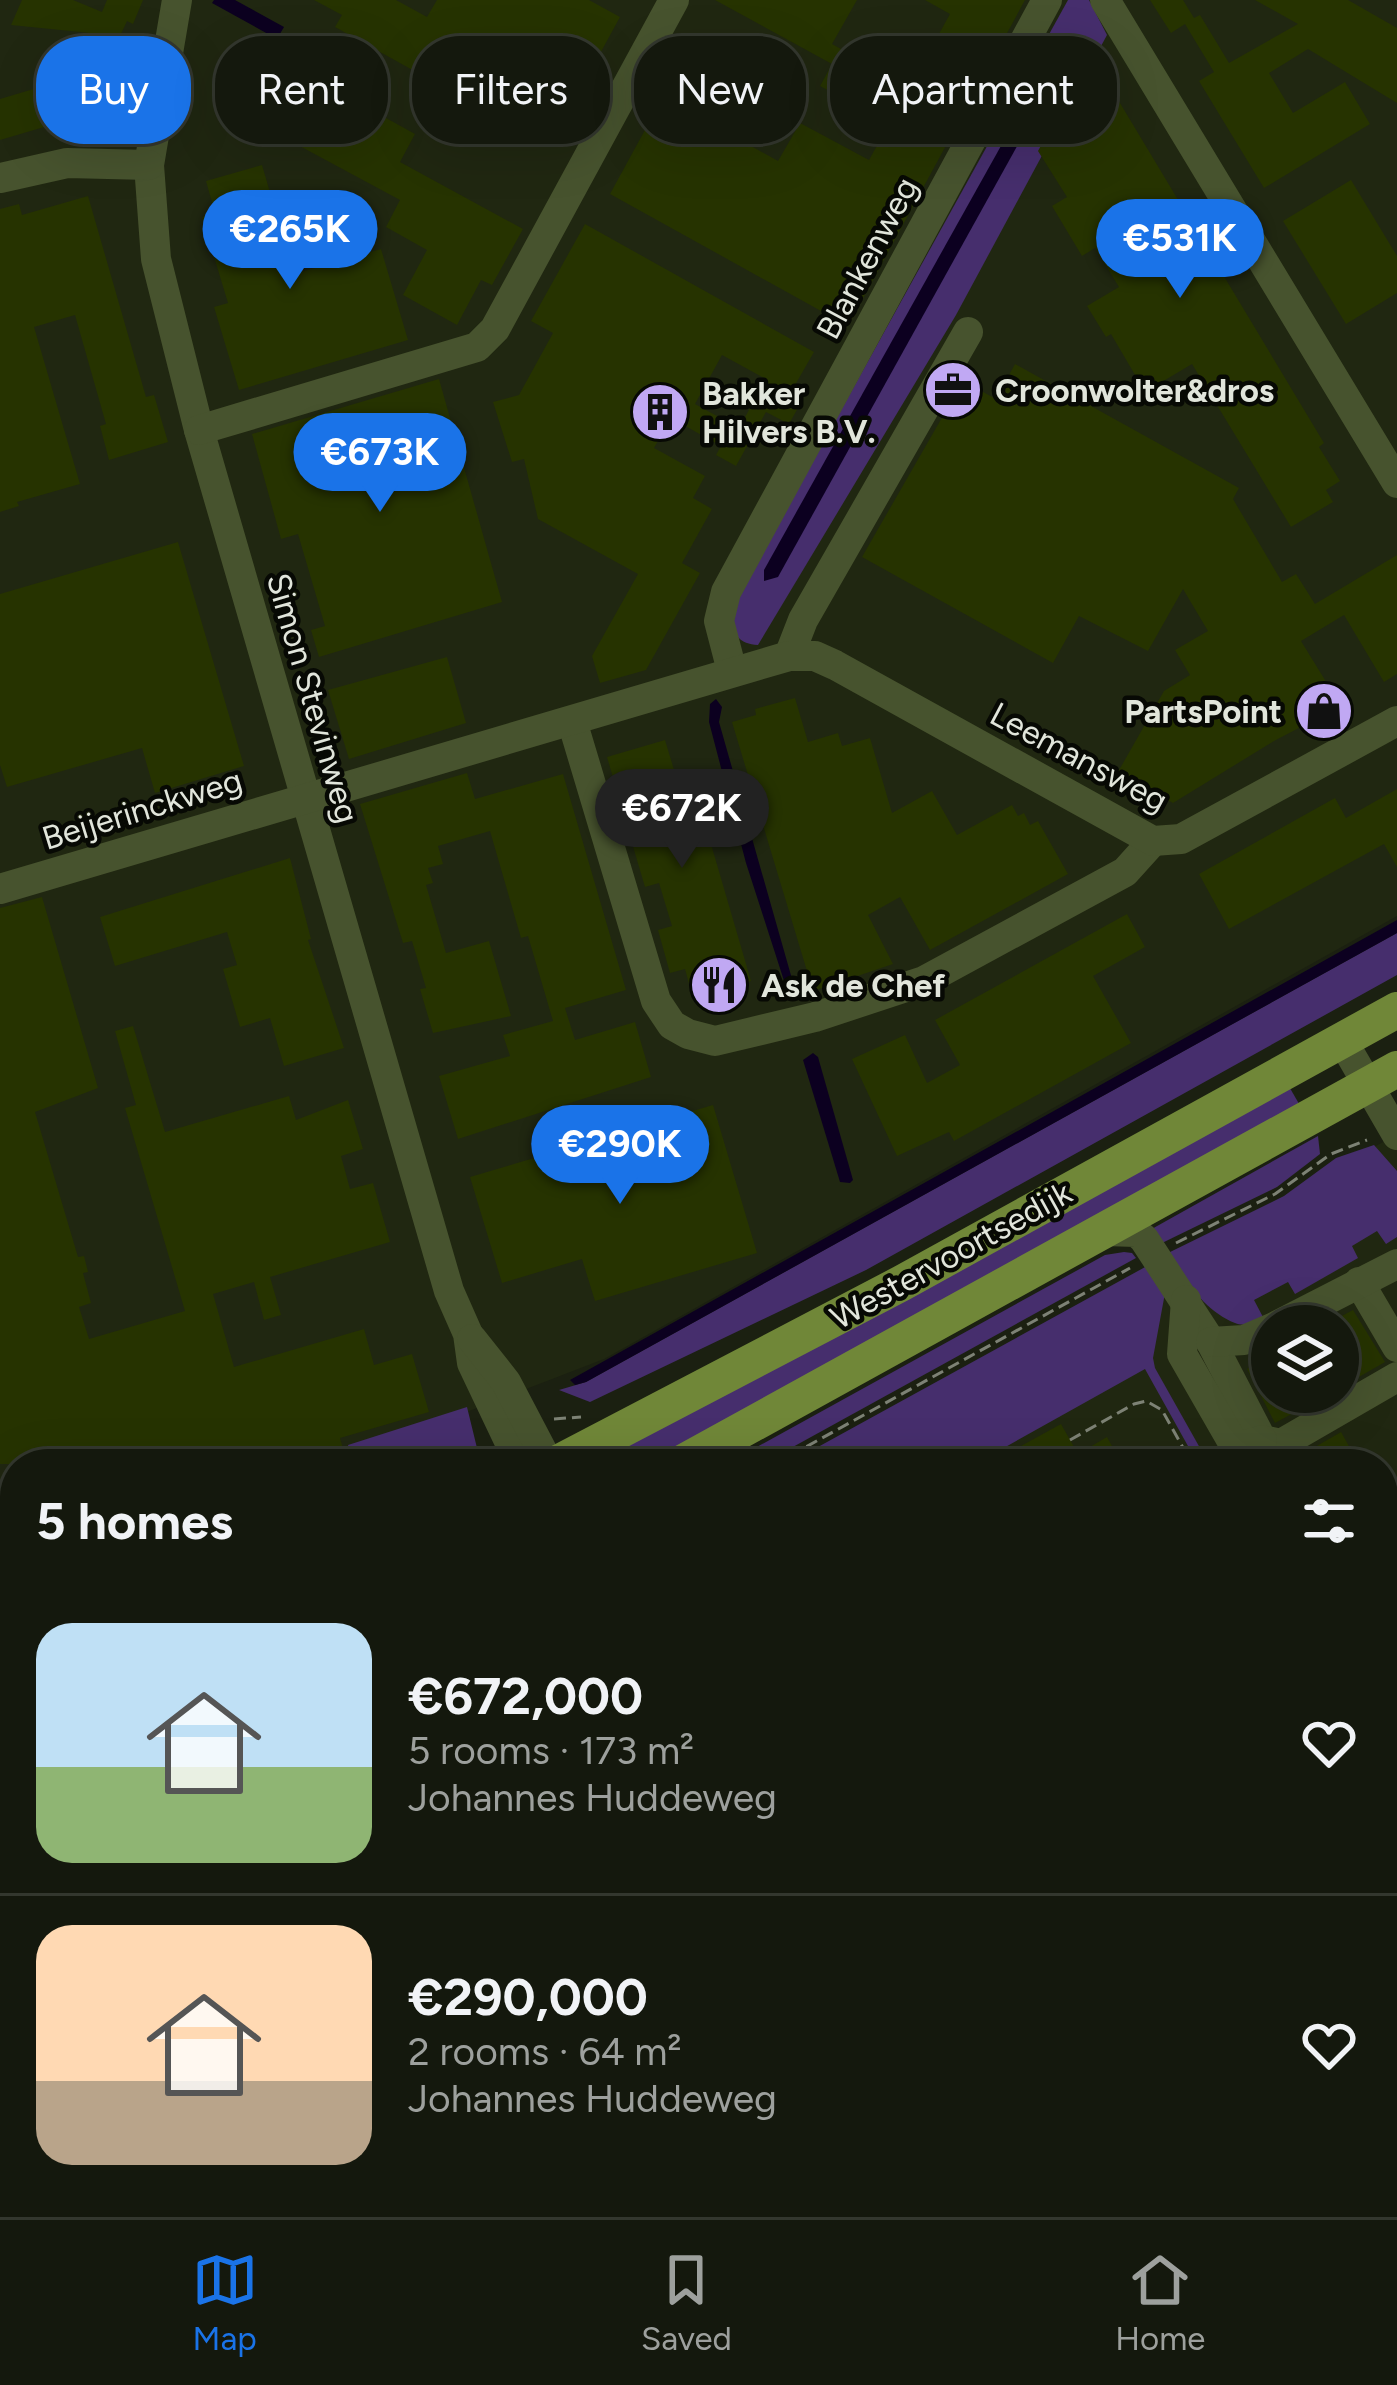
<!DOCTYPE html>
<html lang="en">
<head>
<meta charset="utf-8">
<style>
  :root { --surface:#14180d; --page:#1d2116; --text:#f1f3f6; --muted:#9da09d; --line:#33372e; --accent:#1a73e8 }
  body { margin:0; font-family:Figtree,sans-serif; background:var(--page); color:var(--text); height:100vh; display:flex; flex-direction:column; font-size:45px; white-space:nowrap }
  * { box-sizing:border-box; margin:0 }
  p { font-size:39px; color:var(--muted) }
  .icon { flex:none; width:66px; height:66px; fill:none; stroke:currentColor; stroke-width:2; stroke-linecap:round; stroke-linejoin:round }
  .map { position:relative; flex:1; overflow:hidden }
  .details { position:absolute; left:0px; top:1449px; width:1398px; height:768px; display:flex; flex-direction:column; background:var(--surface); border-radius:48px 48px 0 0; box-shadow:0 12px 48px #0002,0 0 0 3px var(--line) }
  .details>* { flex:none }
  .guide { position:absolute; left:36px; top:36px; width:1326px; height:108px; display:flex; gap:24px }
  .fabs { position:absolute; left:1251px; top:1305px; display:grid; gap:24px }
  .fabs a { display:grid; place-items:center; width:108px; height:108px; border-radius:50%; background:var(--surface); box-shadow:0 12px 48px #0002,0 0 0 3px var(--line); font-size:60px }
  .price { position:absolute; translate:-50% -102px; padding:0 27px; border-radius:42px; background:var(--accent); color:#fff; font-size:39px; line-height:78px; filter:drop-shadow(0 3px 6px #0008) }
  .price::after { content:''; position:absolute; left:50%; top:72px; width:36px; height:27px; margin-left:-18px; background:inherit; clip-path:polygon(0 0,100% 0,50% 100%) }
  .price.current { background:#222; color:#fff }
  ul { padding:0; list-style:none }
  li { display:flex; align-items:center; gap:36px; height:300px; padding:0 36px }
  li+li { border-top:3px solid var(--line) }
  li span { display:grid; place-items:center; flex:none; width:336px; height:240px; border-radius:36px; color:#555 }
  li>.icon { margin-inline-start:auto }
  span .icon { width:144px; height:144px; fill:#fffc; stroke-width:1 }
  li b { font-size:51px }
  h2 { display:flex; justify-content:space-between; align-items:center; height:144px; padding:0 36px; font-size:51px }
  .pill { padding:0 42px; border-radius:48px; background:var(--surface); box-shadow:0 12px 48px #0002,0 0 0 3px var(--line); font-size:42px; line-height:108px }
  .pill.current { background:var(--accent); color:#fff }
  .dock { display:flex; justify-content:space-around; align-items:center; height:168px; border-top:3px solid var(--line); background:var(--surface); font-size:33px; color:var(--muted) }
  .dock a { display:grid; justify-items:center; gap:6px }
  .dock .current { color:var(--accent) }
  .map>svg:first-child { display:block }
  .built { fill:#202711; fill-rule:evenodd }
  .green { fill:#462e6d }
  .water { fill:#0c0020 }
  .building { fill:#263300; fill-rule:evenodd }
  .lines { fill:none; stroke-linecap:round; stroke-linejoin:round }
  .path { stroke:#7d8275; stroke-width:3; stroke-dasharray:12 6; stroke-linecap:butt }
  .minor { stroke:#47532e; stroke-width:30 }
  .major { stroke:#708738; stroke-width:36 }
  .labels { text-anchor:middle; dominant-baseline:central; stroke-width:9; stroke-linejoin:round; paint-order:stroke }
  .street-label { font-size:33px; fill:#e1e5db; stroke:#070904 }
  .poi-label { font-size:33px; font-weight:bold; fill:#e1e5db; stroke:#070904; text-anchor:start }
</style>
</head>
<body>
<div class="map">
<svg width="1397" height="2217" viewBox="0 0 1397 2217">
  <rect width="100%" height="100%" fill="#1b2011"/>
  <g class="built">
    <polygon points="0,0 1397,0 1397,916 604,1359 331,1464 15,1464 15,1652 0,1655"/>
    <path d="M1397,1134v1083h-1397v-416l15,-6v407h1368v-738h-587l479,-260zM1272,1326h66v66h-66z"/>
  </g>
  <g class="green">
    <path d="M1068,0h21l18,35 -151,280 -198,330c-31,-2 -26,-25 -20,-49z"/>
    <polygon points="1397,933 1397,975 866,1270 590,1402 559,1390 586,1382"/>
    <polygon points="1287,1083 1302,1109 656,1464 607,1464 604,1457"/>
    <polygon points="1318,1136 1320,1154 1277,1187 1162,1243 1150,1230"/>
    <path d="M1374,1145l23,26v66l-11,7 -9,-13 -25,15 6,12 -63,36 -7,-12 -34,18 10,19c-10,3 -19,8 -29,4 -29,-11 -52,-44 -67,-70l116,-57 52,-38z"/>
    <polygon points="1124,1252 1132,1253 1136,1258 762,1464 726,1464 1105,1255"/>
    <polygon points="1147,1266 1165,1293 1153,1358 1155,1368 1209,1464 1198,1464 1145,1369 975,1464 787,1464"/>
    <polygon points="467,1407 477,1448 474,1464 345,1464 352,1461 348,1445"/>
    <polygon points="15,1799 15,1861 0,1870 0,1805"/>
    <polygon points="13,1965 15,2078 0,2086 0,1971"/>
    <polygon points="25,2202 202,2202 189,2210 192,2217 27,2217"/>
  </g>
  <g class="water">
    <polygon points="214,0 235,0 284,27 277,39 212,3"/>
    <polygon points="1054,51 1066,58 778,577 764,581 764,570"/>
    <polygon points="716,699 722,707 719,722 794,986 786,987 746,863 709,722 710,704"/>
    <polygon points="1397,920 1397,933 586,1382 575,1385 570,1380"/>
    <polygon points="813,1053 818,1057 853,1180 850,1183 840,1182 803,1060"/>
  </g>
  <g class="building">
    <polygon points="22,0 73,0 102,12 107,0 143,0 133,24 127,21 120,36 11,25"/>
    <polygon points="314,0 396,0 427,17 437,0 589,0 620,17 567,114 454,52 436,83 335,27 342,15"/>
    <polygon points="715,0 857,0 832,44 866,63 846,100 820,86 832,64"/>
    <polygon points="925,0 1025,0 848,326 610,194 663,97 778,161 800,123 869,160 950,14"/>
    <polygon points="1150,0 1183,0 1194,18 1200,15 1229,63 1298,24 1255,0 1348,0 1397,28 1397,103 1308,49 1269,73 1293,113 1345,82 1370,124 1264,188 1199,81 1214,72 1185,24 1171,33"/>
    <polygon points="243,39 415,134 400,162 523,229 492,285 481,280 457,325 403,295 427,250 386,227 400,200 257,123 257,102 235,89"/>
    <polygon points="98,57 102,70 111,74 95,112 0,140 0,99 84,74 80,62"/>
    <polygon points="1111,88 1324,443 1319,447 1340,481 1326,490 1333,502 1291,527 1192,364 1145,392 1111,334 1106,337 1087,306 1119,287 1095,248 1082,256 1052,206 1067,197 1038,151 1052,126 1065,134 1092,118 1084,105"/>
    <polygon points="262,165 294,274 381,249 408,340 239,390 214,307 228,303 202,217 215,213 206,181"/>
    <polygon points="1351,180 1397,256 1397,293 1346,324 1283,221"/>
    <polygon points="88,196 146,397 154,395 168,442 109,460 100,426 106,424 75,315 34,327 80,484 17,502 19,506 0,512 0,209 19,204 22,215"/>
    <path d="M585,224l229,128 -23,40 12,7 -14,25 -23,-12 -30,54 -20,-11 5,-9 -50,-28 -17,30 51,28 -12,22 19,11 -30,54 18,10 -54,97 -46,13 -8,-27 46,-82 -100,-55 -14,-60 -12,3 -19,-60 26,-7 34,-62 -22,-12zM722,355l44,24 -27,49 -44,-24z"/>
    <polygon points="1015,364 1239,488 1233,499 1282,582 1296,574 1315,604 1397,555 1397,674 1384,682 1344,615 1301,641 1341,706 1274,741 1173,803 1118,772 1164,691 1190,675 1175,650 1208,631 1183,589 1148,651 1079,616 1053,663 862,557 963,381 996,399"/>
    <polygon points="439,379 502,602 319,657 311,630 325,626 298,534 281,539 252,434"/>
    <polygon points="178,542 244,766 155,793 142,748 7,787 0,765 0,594"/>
    <polygon points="447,657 466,723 349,759 328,690"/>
    <polygon points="795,698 808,742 838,733 842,746 870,738 892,813 932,791 957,835 1012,805 1018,816 1024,813 1030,825 1038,821 1068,874 930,950 900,897 868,915 893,964 813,991 732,722 756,715 755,709"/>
    <polygon points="665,740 678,783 692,779 751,981 693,998 685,969 670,973 658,930 672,926 659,883 645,887 632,843 647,839 634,797 620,801 607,757"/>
    <polygon points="467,773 475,799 563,774 626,990 565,1008 575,1040 635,1022 651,1077 458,1139 439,1076 510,1056 503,1035 553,1021 528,936 521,938 490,831 438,846 443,864 428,868 433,883 426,885 446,953 489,941 511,1016 433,1033 420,989 426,988 412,941 403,943 360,804"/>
    <polygon points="1397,789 1397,867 1384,844 1229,929 1199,874 1335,798 1346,818"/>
    <polygon points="290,858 311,939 308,940 344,1048 284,1066 270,1018 240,1027 223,969 237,965 227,932 115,966 100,917"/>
    <polygon points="42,897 98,1088 35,1112 78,1257 84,1256 88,1272 83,1273 91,1303 79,1307 89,1339 185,1311 125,1108 136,1105 115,1031 133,1026 165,1132 289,1096 296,1120 348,1100 363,1149 341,1156 350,1189 373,1183 390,1242 270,1277 281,1315 264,1320 254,1282 213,1294 234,1367 364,1329 374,1365 412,1354 429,1412 340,1438 345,1456 318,1464 0,1464 0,908"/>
    <polygon points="1127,914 1145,947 1093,976 1131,1043 954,1141 949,1132 897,1156 852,1059 905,1035 927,1083 960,1065 935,1020"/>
    <polygon points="713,1105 757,1253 595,1301 582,1259 502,1283 470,1177"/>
    <polygon points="1353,1310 1385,1362 1338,1389 1338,1318"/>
    <polygon points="1272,1355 1272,1392 1332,1392 1275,1423 1247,1369"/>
    <polygon points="1061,1424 1078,1454 1107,1437 1122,1464 988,1464"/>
    <polygon points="1341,1432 1350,1448 1320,1464 1273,1464 1291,1461"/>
  </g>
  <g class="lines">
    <g class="path">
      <polyline points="1176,1243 1275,1194 1331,1154 1367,1140"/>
      <polyline points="554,1419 581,1417"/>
      <polyline points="1070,1440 1134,1404 1146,1401 1162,1410 1192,1464"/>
      <polyline points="481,1464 486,1452"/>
      <polyline points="775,1464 1130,1268"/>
      <polyline points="0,1799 15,1793"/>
      <polyline points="0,2052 15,2056"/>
      <polyline points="1363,2217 1397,2198"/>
    </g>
    <g class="minor">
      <polyline points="177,0 149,165 156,259 199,430 449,1291 468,1334 472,1363 520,1464"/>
      <polyline points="1105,0 1397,483"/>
      <polyline points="0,178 67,163 149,165"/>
      <polyline points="199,430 477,347 495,329 674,0"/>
      <polyline points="789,656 803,620 968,332"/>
      <polyline points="732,671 719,621 726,592 1047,0"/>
      <polyline points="572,721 656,1001 672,1025 688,1034 715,1041 815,1017 924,981 1125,872 1153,841"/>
      <polyline points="0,889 789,656 815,656 835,665 1153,841 1181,839 1397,721"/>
      <polyline points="1342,1040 1397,1135"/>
      <polyline points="1105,1231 1136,1232 1144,1239 1211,1342 1262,1440 1281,1444 1397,1377"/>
      <polyline points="1359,1282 1397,1347"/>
      <polyline points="1186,1300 1182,1354 1236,1448 1262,1440"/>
      <polyline points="1276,1326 1397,1264"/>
      <polyline points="472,1339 506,1382 549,1464"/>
      <polyline points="1211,1342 1244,1340 1272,1328"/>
      <polyline points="1383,1679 1397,1671"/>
      <polyline points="0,2156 14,2217"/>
      <polyline points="1383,2173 1397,2166"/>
      <polyline points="688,2202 697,2217"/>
      <polyline points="1305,2217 1332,2202"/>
    </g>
    <g class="major">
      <polyline points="556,1464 902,1283 1397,1010"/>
      <polyline points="680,1464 1397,1069"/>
      <polyline points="0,1697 15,1691"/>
      <polyline points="0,1761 15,1755"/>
    </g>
  </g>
  <defs>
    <symbol id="office-disc" viewBox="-11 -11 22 22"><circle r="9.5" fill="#c0a8f3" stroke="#070904"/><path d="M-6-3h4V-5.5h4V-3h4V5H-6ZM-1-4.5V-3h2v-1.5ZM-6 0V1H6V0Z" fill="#111"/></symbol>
    <symbol id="building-disc" viewBox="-11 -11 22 22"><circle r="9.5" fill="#c0a8f3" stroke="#070904"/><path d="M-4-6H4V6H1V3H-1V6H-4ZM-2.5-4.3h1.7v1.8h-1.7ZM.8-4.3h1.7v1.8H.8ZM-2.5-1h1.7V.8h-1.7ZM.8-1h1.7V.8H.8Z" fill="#111"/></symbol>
    <symbol id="shop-disc" viewBox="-11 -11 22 22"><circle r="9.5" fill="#c0a8f3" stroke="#070904"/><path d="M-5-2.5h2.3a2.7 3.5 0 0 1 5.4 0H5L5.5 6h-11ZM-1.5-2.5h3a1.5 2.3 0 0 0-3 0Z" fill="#111"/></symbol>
    <symbol id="restaurant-disc" viewBox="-11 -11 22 22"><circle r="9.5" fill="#c0a8f3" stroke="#070904"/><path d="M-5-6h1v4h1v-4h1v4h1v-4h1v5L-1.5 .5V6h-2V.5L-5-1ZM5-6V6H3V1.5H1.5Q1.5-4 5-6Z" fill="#111"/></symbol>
  </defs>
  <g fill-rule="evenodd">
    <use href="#office-disc" x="920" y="357" width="66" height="66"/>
    <use href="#building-disc" x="627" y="379" width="66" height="66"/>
    <use href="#shop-disc" x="1291" y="678" width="66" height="66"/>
    <use href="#restaurant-disc" x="686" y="952" width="66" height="66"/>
  </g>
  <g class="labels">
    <g class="street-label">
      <text transform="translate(867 258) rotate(-62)">Blankenweg</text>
      <text transform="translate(313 698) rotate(74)">Simon Stevinweg</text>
      <text transform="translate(1079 757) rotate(28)">Leemansweg</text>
      <text transform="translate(142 809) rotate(-17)">Beijerinckweg</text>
      <text transform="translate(951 1255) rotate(-29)">Westervoortsedijk</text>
    </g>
    <g class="poi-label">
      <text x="995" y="390">Croonwolter&amp;dros</text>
      <text x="702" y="393">Bakker<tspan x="702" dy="38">Hilvers B.V.</tspan></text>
      <text x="1282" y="711" text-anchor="end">PartsPoint</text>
      <text x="761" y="985">Ask de Chef</text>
    </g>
  </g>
</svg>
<div class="fabs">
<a><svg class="icon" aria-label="layers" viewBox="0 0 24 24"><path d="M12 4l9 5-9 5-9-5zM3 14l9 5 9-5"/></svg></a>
</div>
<b class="price" style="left:290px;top:292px">€265K</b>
<b class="price" style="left:1180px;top:301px">€531K</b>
<b class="price" style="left:380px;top:515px">€673K</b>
<b class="price current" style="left:682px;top:871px">€672K</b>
<b class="price" style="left:620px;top:1207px">€290K</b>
<div class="guide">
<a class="pill current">Buy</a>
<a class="pill">Rent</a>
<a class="pill">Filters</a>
<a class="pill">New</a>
<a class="pill">Apartment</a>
</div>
<section class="details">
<h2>5 homes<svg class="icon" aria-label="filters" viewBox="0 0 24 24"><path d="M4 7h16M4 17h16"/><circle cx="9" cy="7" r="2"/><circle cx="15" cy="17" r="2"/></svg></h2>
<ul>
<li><span style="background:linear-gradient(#bfe0f5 60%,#8fb573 0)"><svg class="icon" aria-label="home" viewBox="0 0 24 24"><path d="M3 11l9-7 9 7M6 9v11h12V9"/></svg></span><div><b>€672,000</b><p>5 rooms · 173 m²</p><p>Johannes Huddeweg</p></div><svg class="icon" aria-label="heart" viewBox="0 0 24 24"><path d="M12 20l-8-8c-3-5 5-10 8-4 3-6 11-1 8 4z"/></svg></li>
<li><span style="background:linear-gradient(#ffd9b3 65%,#b9a48a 0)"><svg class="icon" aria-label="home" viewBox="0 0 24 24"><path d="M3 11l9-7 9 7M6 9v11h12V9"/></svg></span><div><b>€290,000</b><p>2 rooms · 64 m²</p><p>Johannes Huddeweg</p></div><svg class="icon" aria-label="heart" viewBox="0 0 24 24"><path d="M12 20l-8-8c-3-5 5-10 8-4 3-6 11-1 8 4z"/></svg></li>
</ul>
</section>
</div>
<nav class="dock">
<a class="current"><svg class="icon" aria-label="map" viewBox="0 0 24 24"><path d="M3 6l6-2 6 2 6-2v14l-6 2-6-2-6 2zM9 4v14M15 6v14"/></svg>Map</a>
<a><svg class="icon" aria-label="saved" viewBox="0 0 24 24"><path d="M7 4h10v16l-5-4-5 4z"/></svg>Saved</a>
<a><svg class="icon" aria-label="home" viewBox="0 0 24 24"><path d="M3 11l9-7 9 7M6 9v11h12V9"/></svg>Home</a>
</nav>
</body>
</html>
